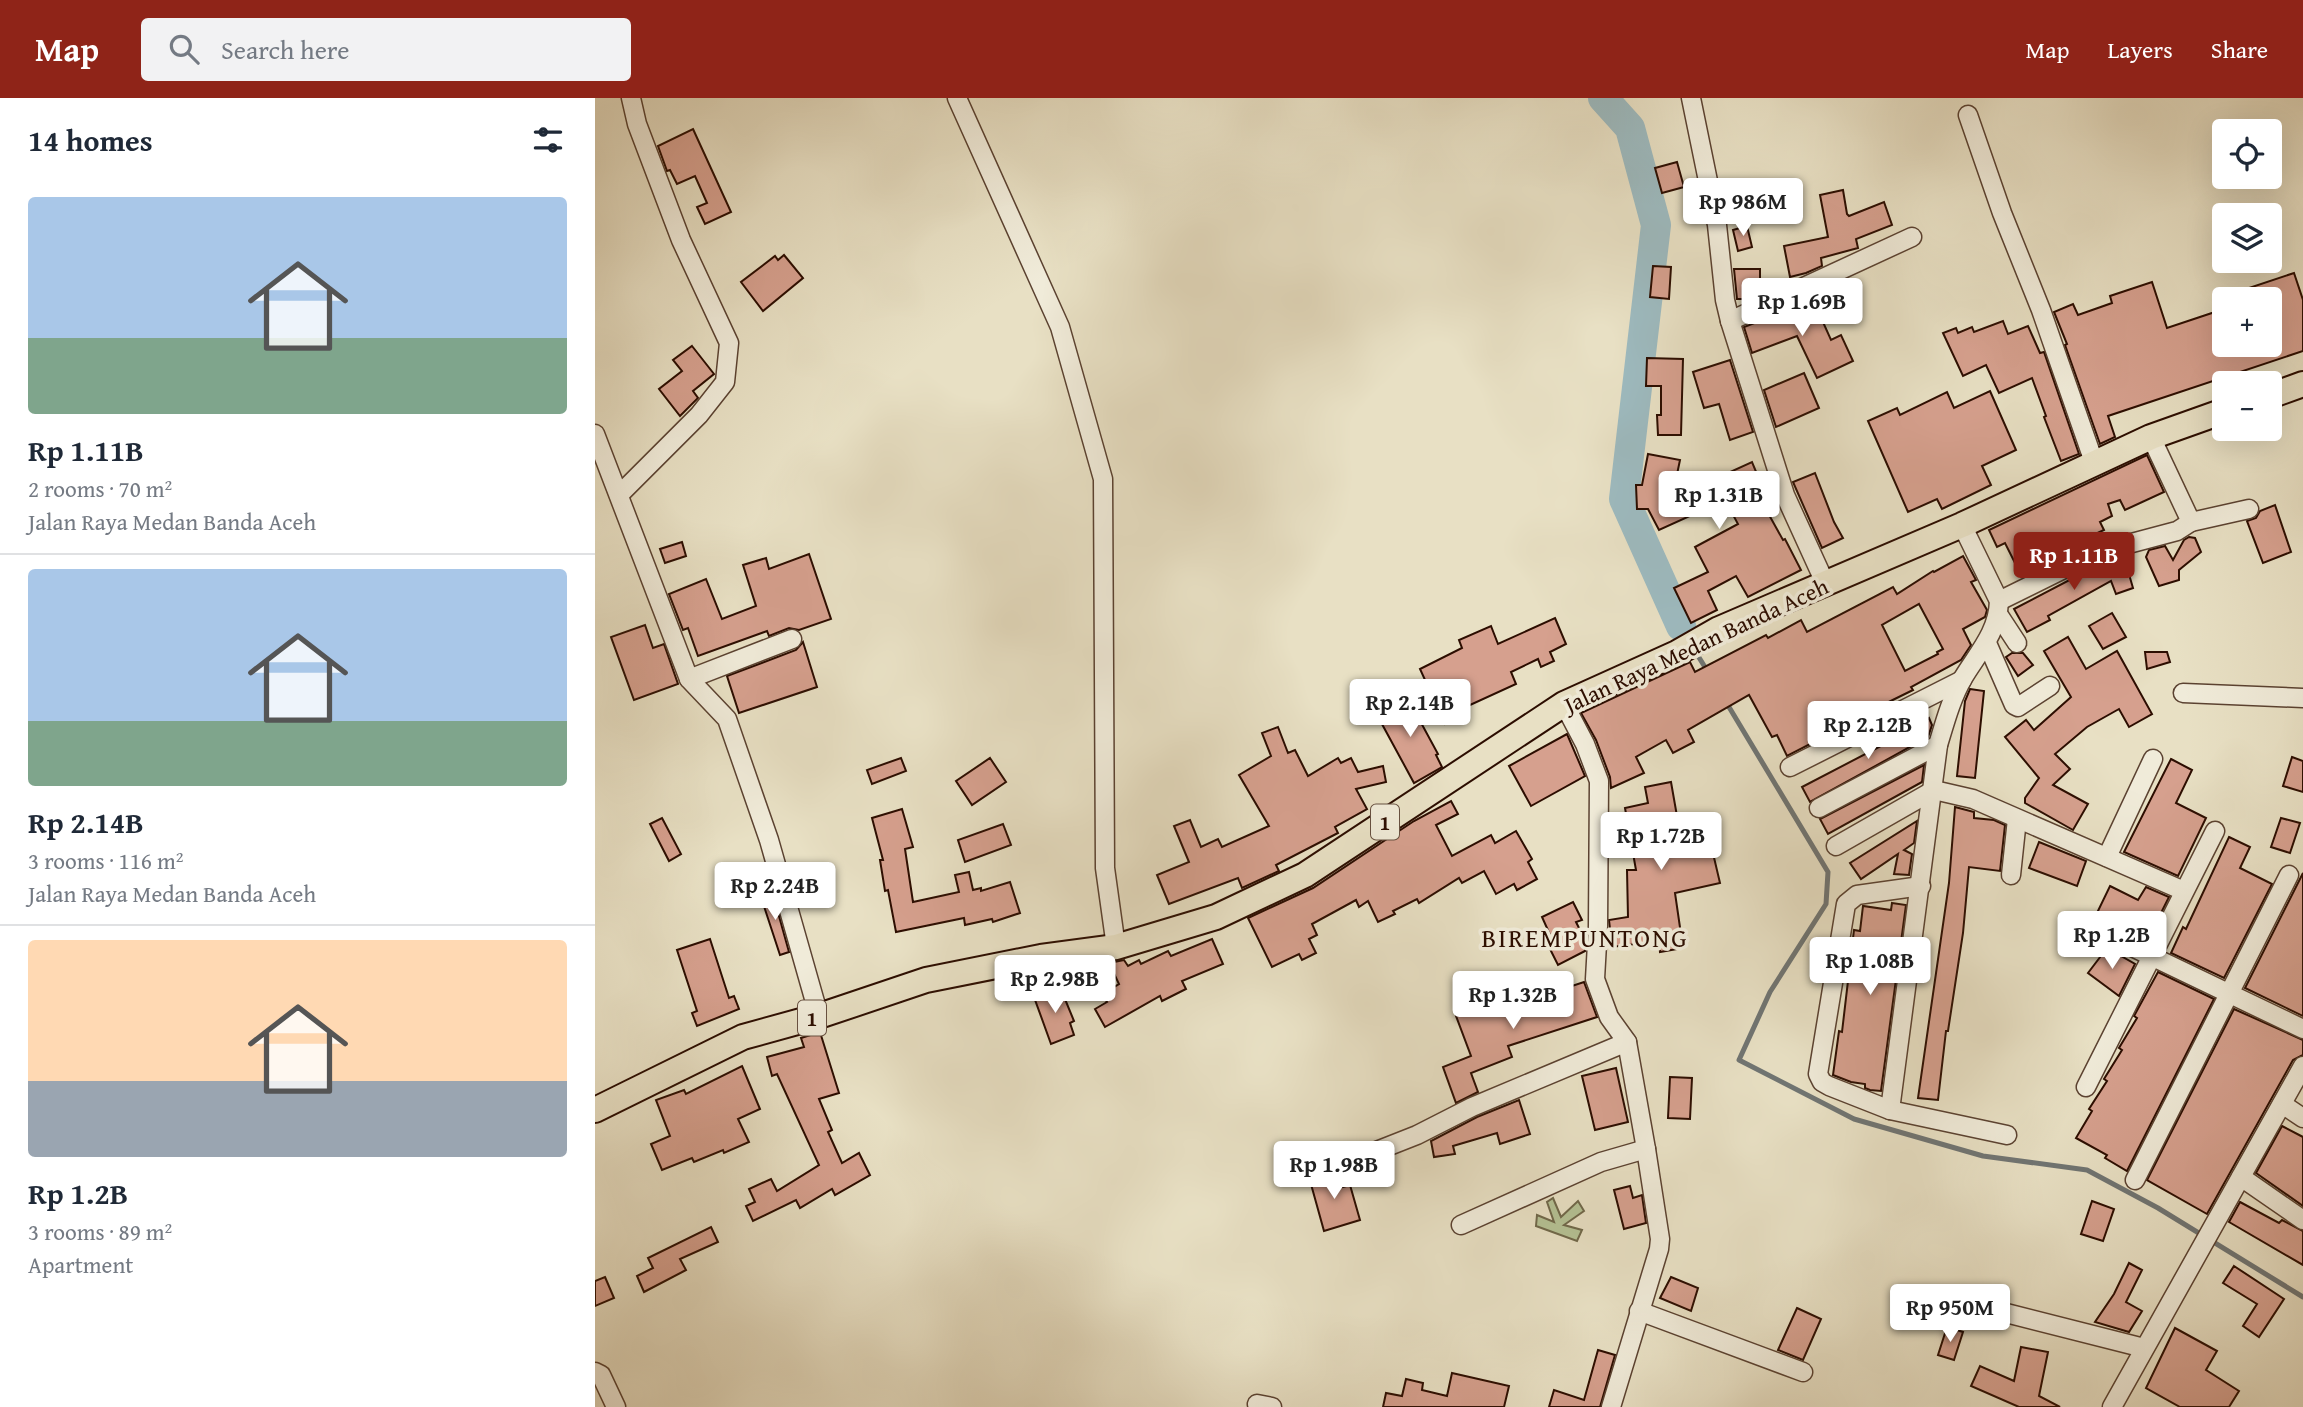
<!DOCTYPE html>
<html lang="en">
<head>
<meta charset="utf-8">
<style>
  :root { --surface:#fff; --page:#f2f2f3; --text:#1f2937; --muted:#747a83; --line:#e0e1e3; --accent:#8f2418 }
  body { margin:0; font-family:"Gentium Book Plus",serif; background:var(--page); color:var(--text); height:100vh; display:flex; flex-direction:column; font-size:26px; white-space:nowrap }
  * { box-sizing:border-box; margin:0 }
  p { font-size:23px; color:var(--muted) }
  .icon { flex:none; width:38px; height:38px; fill:none; stroke:currentColor; stroke-width:2; stroke-linecap:round; stroke-linejoin:round }
  .map { position:relative; flex:1; overflow:hidden }
  .details { display:flex; flex-direction:column; background:var(--surface); width:595px }
  .details>* { flex:none }
  .buttons { position:absolute; left:1617px; top:21px; display:grid; gap:14px }
  .buttons a { display:grid; place-items:center; width:70px; height:70px; border-radius:7px; background:var(--surface); box-shadow:0 7px 28px #0002; font-size:35px }
  .price { position:absolute; translate:-50% -60px; padding:0 16px; border-radius:7px; background:#fff; color:#222; font-size:23px; line-height:46px; filter:drop-shadow(0 2px 4px #0008) }
  .price::after { content:''; position:absolute; left:50%; top:42px; width:21px; height:16px; margin-left:-10px; background:inherit; clip-path:polygon(0 0,100% 0,50% 100%) }
  .price.on { background:var(--accent); color:#fff }
  ul { padding:0; list-style:none }
  li { display:grid; align-content:center; gap:14px; height:371px; padding:0 28px }
  li+li { border-top:2px solid var(--line) }
  li span { display:grid; place-items:center; height:217px; border-radius:7px; color:#555 }
  li>.icon { margin-inline-start:auto }
  span .icon { width:126px; height:126px; fill:#fffc; stroke-width:1 }
  li b { font-size:30px }
  h2 { display:flex; justify-content:space-between; align-items:center; height:84px; padding:0 28px; font-size:30px }
  header { display:flex; align-items:center; gap:42px; box-sizing:border-box; height:98px; padding:0 35px; background:var(--accent); color:#fff }
  header strong { font-size:33px }
  nav { display:flex; gap:38px; margin-inline-start:auto; font-size:24px }
  .search { width:490px; height:63px; background:var(--page); display:flex; align-items:center; gap:18px; box-sizing:border-box; padding:0 24px; border-radius:7px; color:var(--muted); font-size:26px }
  main { display:flex; flex:1; min-height:0 }
  .map>svg:first-child { display:block }
  .green { fill:#b5c295; stroke:#70684a; stroke-width:2 }
  .lines { fill:none; stroke-linecap:round; stroke-linejoin:round }
  .stream { stroke:#707573; stroke-width:5 }
  .river { stroke:#9dbabf; stroke-width:30 }
  .building { fill:#d6a08e; stroke:#2c0d00; stroke-width:2; fill-rule:evenodd }
  .minor-casing { stroke:#5b4231; stroke-width:21 }
  .highway-casing { stroke:#2c0d00; stroke-width:28 }
  .minor { stroke:#f0ebd9; stroke-width:18 }
  .highway { stroke:#e8e0c4; stroke-width:24 }
  .labels { text-anchor:middle; dominant-baseline:central; stroke-width:7; stroke-linejoin:round; paint-order:stroke }
  .shield { fill:#f0ebd9; stroke:#675041; stroke-width:2 }
  .shield-label { font-size:21px; font-weight:bold; fill:#2c0d00 }
  .street-label { font-size:23px; fill:#2c0d00; stroke:#f0ebd9 }
  .quarter-label { font-size:26px; letter-spacing:2px; fill:#2c0d00; stroke:#f0ebd9 }
</style>
</head>
<body>
<header>
<strong>Map</strong>
<div class="search"><svg class="icon" aria-label="search" viewBox="0 0 24 24"><circle cx="10" cy="10" r="6"/><path d="M15 15l6 6"/></svg>Search here</div>
<nav><a>Map</a><a>Layers</a><a>Share</a></nav>
</header>
<main>
<section class="details">
<h2>14 homes<svg class="icon" aria-label="filters" viewBox="0 0 24 24"><path d="M4 7h16M4 17h16"/><circle cx="9" cy="7" r="2"/><circle cx="15" cy="17" r="2"/></svg></h2>
<ul>
<li><span style="background:linear-gradient(#a9c7e8 65%,#7fa58c 0)"><svg class="icon" aria-label="home" viewBox="0 0 24 24"><path d="M3 11l9-7 9 7M6 9v11h12V9"/></svg></span><div><b>Rp 1.11B</b><p>2 rooms · 70 m²</p><p>Jalan Raya Medan Banda Aceh</p></div></li>
<li><span style="background:linear-gradient(#a9c7e8 70%,#7fa58c 0)"><svg class="icon" aria-label="home" viewBox="0 0 24 24"><path d="M3 11l9-7 9 7M6 9v11h12V9"/></svg></span><div><b>Rp 2.14B</b><p>3 rooms · 116 m²</p><p>Jalan Raya Medan Banda Aceh</p></div></li>
<li><span style="background:linear-gradient(#ffd9b3 65%,#9aa5b1 0)"><svg class="icon" aria-label="home" viewBox="0 0 24 24"><path d="M3 11l9-7 9 7M6 9v11h12V9"/></svg></span><div><b>Rp 1.2B</b><p>3 rooms · 89 m²</p><p>Apartment</p></div></li>
</ul>
</section>
<div class="map">
<svg width="1708" height="1309" viewBox="0 0 1708 1309">
  <rect width="100%" height="100%" fill="#e8e0c4"/>
  <filter id="stains"><feTurbulence type="fractalNoise" baseFrequency=".00286" numOctaves="4"/><feColorMatrix values="0 0 0 0 .2 0 0 0 0 .09 0 0 0 0 .02 0 0 0 .5 -.17"/></filter>
  <radialGradient id="worn" r=".72"><stop offset=".6" stop-color="#630" stop-opacity="0"/><stop offset="1" stop-color="#630" stop-opacity=".3"/></radialGradient>
  <polygon class="green" points="958,1100 966,1119 983,1103 989,1113 969,1127 987,1132 982,1143 941,1128 942,1117 959,1124 952,1104"/>
  <g class="lines">
    <g class="stream">
      <polyline points="1086,528 1093,541"/>
      <polyline points="1100,553 1113,574"/>
      <polyline points="1131,604 1233,774 1231,806 1175,894 1144,962 1259,1021 1388,1058 1492,1072 1563,1110 1708,1199"/>
    </g>
    <polyline class="river" points="1008,0 1035,30 1061,127 1029,401 1086,528"/>
  </g>
  <g class="building">
    <polygon points="98,31 136,114 110,126 102,109 112,105 100,78 82,86 75,72 72,73 63,48"/>
    <polygon points="1082,64 1089,89 1067,95 1060,70"/>
    <polygon points="1248,92 1252,116 1254,118 1289,104 1297,127 1261,141 1263,150 1226,160 1227,168 1211,175 1195,179 1189,148 1233,139 1225,97"/>
    <polygon points="1152,128 1157,149 1143,153 1138,132"/>
    <polygon points="189,157 208,180 168,213 146,184 180,158 183,162"/>
    <polygon points="1058,168 1076,169 1074,201 1055,199"/>
    <polygon points="1139,171 1165,171 1165,197 1156,201 1142,201"/>
    <polygon points="1699,175 1708,202 1708,253 1513,318 1520,339 1505,346 1470,247 1472,246 1459,214 1478,206 1483,217 1517,205 1515,198 1557,184 1572,230 1629,211 1629,247 1675,247 1675,201 1627,201 1627,199"/>
    <polygon points="1219,204 1236,242 1246,237 1258,263 1222,280 1202,238 1157,255 1149,229 1180,217 1182,221"/>
    <polygon points="1408,223 1413,236 1433,228 1445,255 1449,254 1484,356 1466,363 1449,319 1451,318 1437,280 1404,295 1391,267 1368,278 1348,235 1361,230 1363,235 1377,229 1379,234"/>
    <polygon points="97,248 119,276 98,293 103,300 85,318 64,291 87,273 78,262"/>
    <polygon points="1052,260 1088,261 1086,337 1063,337 1062,317 1066,317 1066,288 1051,288"/>
    <polygon points="1135,262 1158,334 1135,342 1124,306 1109,310 1098,274"/>
    <polygon points="1209,275 1224,310 1181,329 1169,292"/>
    <polygon points="1395,293 1421,352 1387,368 1396,387 1347,411 1342,401 1313,414 1273,323 1302,310 1305,317 1352,294 1359,310"/>
    <polygon points="1053,356 1085,362 1080,386 1094,381 1098,391 1157,364 1167,388 1156,392 1169,417 1173,415 1188,442 1190,441 1206,472 1153,499 1141,478 1113,493 1122,512 1096,525 1079,490 1113,474 1100,449 1143,426 1130,402 1064,432 1053,411 1042,411 1041,387 1047,387"/>
    <polygon points="1552,357 1569,394 1530,412 1525,402 1513,406 1517,418 1505,424 1509,432 1470,450 1467,443 1420,465 1410,445 1402,449 1394,432"/>
    <polygon points="1220,375 1239,424 1248,440 1227,450 1198,384"/>
    <polygon points="1680,407 1696,454 1668,465 1652,423 1661,420 1665,413"/>
    <polygon points="1594,439 1600,440 1606,454 1584,472 1584,482 1564,488 1551,459 1554,452 1570,448 1578,462 1589,442"/>
    <polygon points="87,444 91,458 70,465 65,451"/>
    <polygon points="214,456 236,521 204,532 194,530 174,538 172,533 103,558 93,530 88,532 74,496 111,481 127,521 161,508 148,467 171,460 174,471"/>
    <path d="M1368,458l13,24 -5,2 16,28 -2,7 -22,12 8,16 -10,15 -50,27 2,3 -65,32 1,2 -62,32 -10,-21 -5,2 -23,-42 -61,35 6,12 -21,11 -7,-13 -30,17 8,16 -33,15 -1,-11 -14,-37 -15,-27 109,-51 5,10 71,-37 2,3 33,-18 6,12 86,-45 4,7 36,-23 1,1zM1324,506l24,45 -6,3 1,2 -33,17 -23,-46z"/>
    <polygon points="1529,459 1538,490 1521,496 1516,483 1453,518 1455,522 1432,534 1419,511 1507,465"/>
    <polygon points="1517,515 1531,539 1508,551 1494,528"/>
    <polygon points="960,520 971,546 955,554 959,563 946,569 943,561 916,574 921,586 864,612 867,618 850,626 825,571 867,550 864,542 896,528 903,546"/>
    <polygon points="50,527 58,550 69,546 83,586 39,602 16,539"/>
    <polygon points="1473,539 1491,571 1522,553 1557,616 1534,629 1524,611 1492,629 1460,656 1475,671 1458,687 1493,706 1478,732 1430,705 1430,700 1444,680 1410,639 1431,622 1439,632 1476,599 1449,553"/>
    <polygon points="208,544 222,589 144,615 132,578 201,552"/>
    <polygon points="1550,554 1572,554 1575,564 1552,571"/>
    <polygon points="1417,555 1428,555 1438,567 1423,578 1411,559"/>
    <polygon points="1375,591 1389,593 1380,680 1362,678 1370,603"/>
    <polygon points="811,597 843,656 841,657 847,669 819,685 781,615"/>
    <polygon points="1334,620 1337,627 1333,639 1215,704 1207,689 1305,638 1304,636"/>
    <polygon points="683,629 693,655 700,652 713,678 743,660 746,665 756,660 763,674 788,668 791,684 761,691 772,711 740,729 743,735 681,767 684,773 647,790 643,780 574,806 562,777 594,764 579,728 595,722 606,749 623,741 627,749 674,728 644,677 676,658 667,635"/>
    <polygon points="972,636 990,678 936,708 914,668"/>
    <polygon points="1697,659 1708,663 1708,694 1688,688"/>
    <polygon points="306,660 311,673 277,686 272,672"/>
    <polygon points="395,660 411,684 377,707 361,683"/>
    <polygon points="1576,661 1597,672 1581,705 1611,720 1583,778 1529,754"/>
    <polygon points="1329,667 1327,684 1233,736 1225,721"/>
    <polygon points="1076,684 1086,741 1113,734 1125,785 1080,795 1088,850 1065,854 1064,843 1017,849 1014,822 1033,819 1032,772 1041,772 1030,710 1053,705 1050,689"/>
    <polygon points="856,703 863,716 841,727 857,758 896,737 900,745 921,733 937,761 933,764 942,781 922,792 919,786 901,796 889,773 867,785 864,780 824,805 822,801 798,813 800,816 783,824 773,803 764,809 761,802 717,826 722,837 714,841 721,855 707,862 704,856 677,869 653,820 718,790 819,723"/>
    <polygon points="1360,709 1379,714 1379,720 1399,722 1410,727 1405,773 1374,769 1368,835 1353,933 1351,933 1343,1002 1323,1000 1354,785"/>
    <polygon points="307,711 318,749 310,751 318,804 364,794 360,777 374,774 378,792 386,790 386,793 415,784 425,815 398,824 397,821 370,827 369,820 301,834 293,792 290,793 285,762 288,762 277,720"/>
    <polygon points="67,720 86,756 74,763 55,726"/>
    <polygon points="1686,720 1705,725 1695,755 1676,749"/>
    <polygon points="1322,723 1319,745 1309,752 1317,756 1314,777 1299,776 1303,756 1266,781 1255,765"/>
    <polygon points="408,726 416,747 370,764 363,742"/>
    <polygon points="1634,739 1655,749 1645,770 1677,786 1629,880 1576,855 1588,829 1591,831"/>
    <polygon points="1444,744 1491,763 1482,788 1434,770"/>
    <polygon points="1708,775 1708,918 1650,890"/>
    <polygon points="1515,788 1543,802 1551,789 1574,799 1552,843 1501,817"/>
    <polygon points="177,793 194,854 185,857 165,796"/>
    <polygon points="978,804 987,822 981,824 991,844 990,853 963,867 950,841 956,839 947,819"/>
    <polygon points="1297,805 1311,807 1286,993 1275,992 1270,990 1270,986 1256,984 1238,977 1244,933 1247,934 1259,832 1265,833 1268,808 1296,812"/>
    <polygon points="115,841 134,900 139,898 144,911 102,928 97,915 102,913 82,852"/>
    <polygon points="617,841 628,866 587,883 591,891 567,903 565,898 510,929 500,911 512,904 507,896 524,886 514,865 529,862 533,868 544,862 546,866 573,853 576,858"/>
    <polygon points="1512,850 1540,866 1524,898 1493,875"/>
    <polygon points="1563,874 1619,901 1532,1073 1510,1060 1512,1057 1481,1040 1497,1013 1494,1011 1512,983 1509,981 1527,952 1524,950 1542,920 1539,918"/>
    <polygon points="989,884 1002,919 913,948 917,959 876,975 883,994 861,1005 848,969 876,958 861,918 885,908 889,917"/>
    <polygon points="465,889 479,923 475,925 479,937 456,946 439,899"/>
    <polygon points="1639,911 1708,942 1708,957 1698,962 1612,1116 1552,1082"/>
    <polygon points="225,934 244,995 224,1001 237,1032 233,1034 247,1065 264,1055 275,1077 240,1097 237,1091 205,1110 201,1102 158,1123 151,1108 160,1104 154,1091 176,1081 182,1093 224,1067 182,976 177,978 172,959 209,949 206,940"/>
    <polygon points="147,968 165,1011 143,1021 154,1044 129,1055 128,1052 99,1064 97,1060 67,1072 56,1046 75,1038 61,1002 89,992 91,996"/>
    <polygon points="1021,970 1033,1024 1000,1032 987,978"/>
    <polygon points="1075,979 1097,980 1095,1021 1073,1020"/>
    <polygon points="924,1002 935,1036 905,1046 902,1035 858,1048 860,1056 839,1059 836,1043 882,1019"/>
    <polygon points="1687,1028 1708,1039 1708,1108 1661,1075"/>
    <polygon points="736,1073 738,1080 745,1078 748,1089 755,1087 765,1122 729,1133 714,1079"/>
    <polygon points="1035,1088 1038,1100 1047,1097 1051,1125 1029,1131 1019,1092"/>
    <polygon points="1497,1103 1519,1111 1508,1143 1486,1136"/>
    <polygon points="1645,1104 1684,1125 1687,1122 1708,1133 1708,1167 1634,1124"/>
    <polygon points="116,1129 123,1144 85,1161 91,1172 49,1194 42,1178 58,1170 53,1160"/>
    <polygon points="1534,1165 1547,1172 1531,1204 1547,1213 1534,1234 1500,1224 1519,1196"/>
    <polygon points="1639,1168 1689,1201 1664,1239 1648,1228 1662,1206 1628,1185"/>
    <polygon points="10,1179 19,1200 0,1208 0,1183"/>
    <polygon points="1076,1179 1103,1190 1096,1213 1065,1200"/>
    <polygon points="1202,1210 1226,1221 1208,1262 1183,1252"/>
    <polygon points="1352,1229 1368,1234 1359,1262 1343,1257"/>
    <polygon points="1580,1230 1622,1253 1611,1272 1644,1293 1634,1309 1585,1309 1551,1290"/>
    <polygon points="1426,1249 1453,1254 1444,1298 1465,1309 1424,1309 1376,1288 1385,1268 1419,1283"/>
    <polygon points="1003,1252 1020,1257 1005,1309 954,1309 959,1292 989,1302"/>
    <polygon points="857,1275 914,1288 909,1309 788,1309 791,1295 807,1298 811,1281 828,1285 827,1292 852,1298"/>
  </g>
  <g class="lines">
    <defs>
      <g id="minor">
        <polyline points="362,0 465,229 508,381 510,770 521,849"/>
        <polyline points="1096,0 1122,127 1130,202 1135,223 1190,397 1231,487"/>
        <polyline points="1373,17 1407,115 1446,212 1500,367"/>
        <polyline points="1135,223 1317,139"/>
        <polyline points="0,336 94,581 132,621 174,742 224,918"/>
        <polyline points="1556,339 1596,424"/>
        <polyline points="24,397 104,317 130,284 134,245 86,142 42,26 36,0"/>
        <polyline points="1404,503 1503,454 1582,433 1596,424 1654,411"/>
        <polyline points="1403,516 1422,545"/>
        <polyline points="1392,545 1419,607 1423,609 1455,588"/>
        <polyline points="94,581 197,541"/>
        <polyline points="1588,595 1708,600"/>
        <polyline points="969,606 990,646 1004,683 1003,828 1000,881 1014,919 1032,944 1051,1051 1065,1141 1064,1151 1016,1309"/>
        <polyline points="1195,669 1367,582"/>
        <polyline points="1224,710 1343,647"/>
        <polyline points="1241,748 1339,692 1378,701 1589,793"/>
        <polyline points="1512,759 1558,661"/>
        <polyline points="1416,777 1422,721"/>
        <polyline points="1326,788 1262,797 1251,806 1223,976 1227,984 1234,988 1295,1012 1412,1037"/>
        <polyline points="1508,835 1708,931"/>
        <polyline points="1491,989 1620,733"/>
        <polyline points="1687,1006 1708,1020"/>
        <path d="M1295,1012l48,-365c7,-23 13,-46 25,-67 15,-25 35,-46 36,-77l-37,-76"/>
        <polyline points="756,1063 822,1037 877,1009 1032,944"/>
        <polyline points="1646,1079 1708,1122"/>
        <polyline points="1540,1082 1694,777"/>
        <polyline points="866,1127 1006,1064 1051,1051"/>
        <polyline points="1044,1213 1208,1274"/>
        <polyline points="1411,1215 1549,1250"/>
        <polyline points="0,1274 6,1277 21,1309"/>
        <polyline points="662,1306 677,1309"/>
        <polyline points="1517,1309 1708,968"/>
      </g>
      <g id="highway">
        <polyline points="1675,298 1708,286"/>
        <polyline points="0,1012 148,939 224,918 331,882 446,859 521,849 621,819 710,777 969,606 1082,555 1124,531 1367,427 1556,339 1629,313"/>
      </g>
    </defs>
    <use href="#minor" class="minor-casing"/>
    <use href="#highway" class="highway-casing"/>
    <use href="#minor" class="minor"/>
    <use href="#highway" class="highway"/>
  </g>
  <g class="labels">
    <g class="shield">
      <rect x="776" y="706.5" width="28" height="35" rx="5"/>
      <rect x="203" y="902.5" width="28" height="35" rx="5"/>
    </g>
    <g class="shield-label">
      <text x="790" y="724">1</text>
      <text x="217" y="920">1</text>
    </g>
    <g class="street-label">
      <text transform="translate(1101 547) rotate(-25)">Jalan Raya Medan Banda Aceh</text>
    </g>
    <g class="quarter-label">
      <text x="990" y="839">BIREMPUNTONG</text>
    </g>
  </g>
  <rect width="100%" height="100%" filter="url(#stains)"/>
  <rect width="100%" height="100%" fill="url(#worn)"/>
</svg>
<div class="buttons">
<a><svg class="icon" aria-label="locate" viewBox="0 0 24 24"><circle cx="12" cy="12" r="6"/><path d="M12 2v4M12 18v4M2 12h4M18 12h4"/></svg></a>
<a><svg class="icon" aria-label="layers" viewBox="0 0 24 24"><path d="M12 4l9 5-9 5-9-5zM3 14l9 5 9-5"/></svg></a>
<a>+</a>
<a>−</a>
</div>
<b class="price" style="left:1148px;top:140px">Rp 986M</b>
<b class="price" style="left:1207px;top:240px">Rp 1.69B</b>
<b class="price" style="left:1124px;top:433px">Rp 1.31B</b>
<b class="price on" style="left:1479px;top:494px">Rp 1.11B</b>
<b class="price" style="left:815px;top:641px">Rp 2.14B</b>
<b class="price" style="left:1273px;top:663px">Rp 2.12B</b>
<b class="price" style="left:1066px;top:774px">Rp 1.72B</b>
<b class="price" style="left:180px;top:824px">Rp 2.24B</b>
<b class="price" style="left:1517px;top:873px">Rp 1.2B</b>
<b class="price" style="left:1275px;top:899px">Rp 1.08B</b>
<b class="price" style="left:460px;top:917px">Rp 2.98B</b>
<b class="price" style="left:918px;top:933px">Rp 1.32B</b>
<b class="price" style="left:739px;top:1103px">Rp 1.98B</b>
<b class="price" style="left:1355px;top:1246px">Rp 950M</b>
</div>
</main>
</body>
</html>
